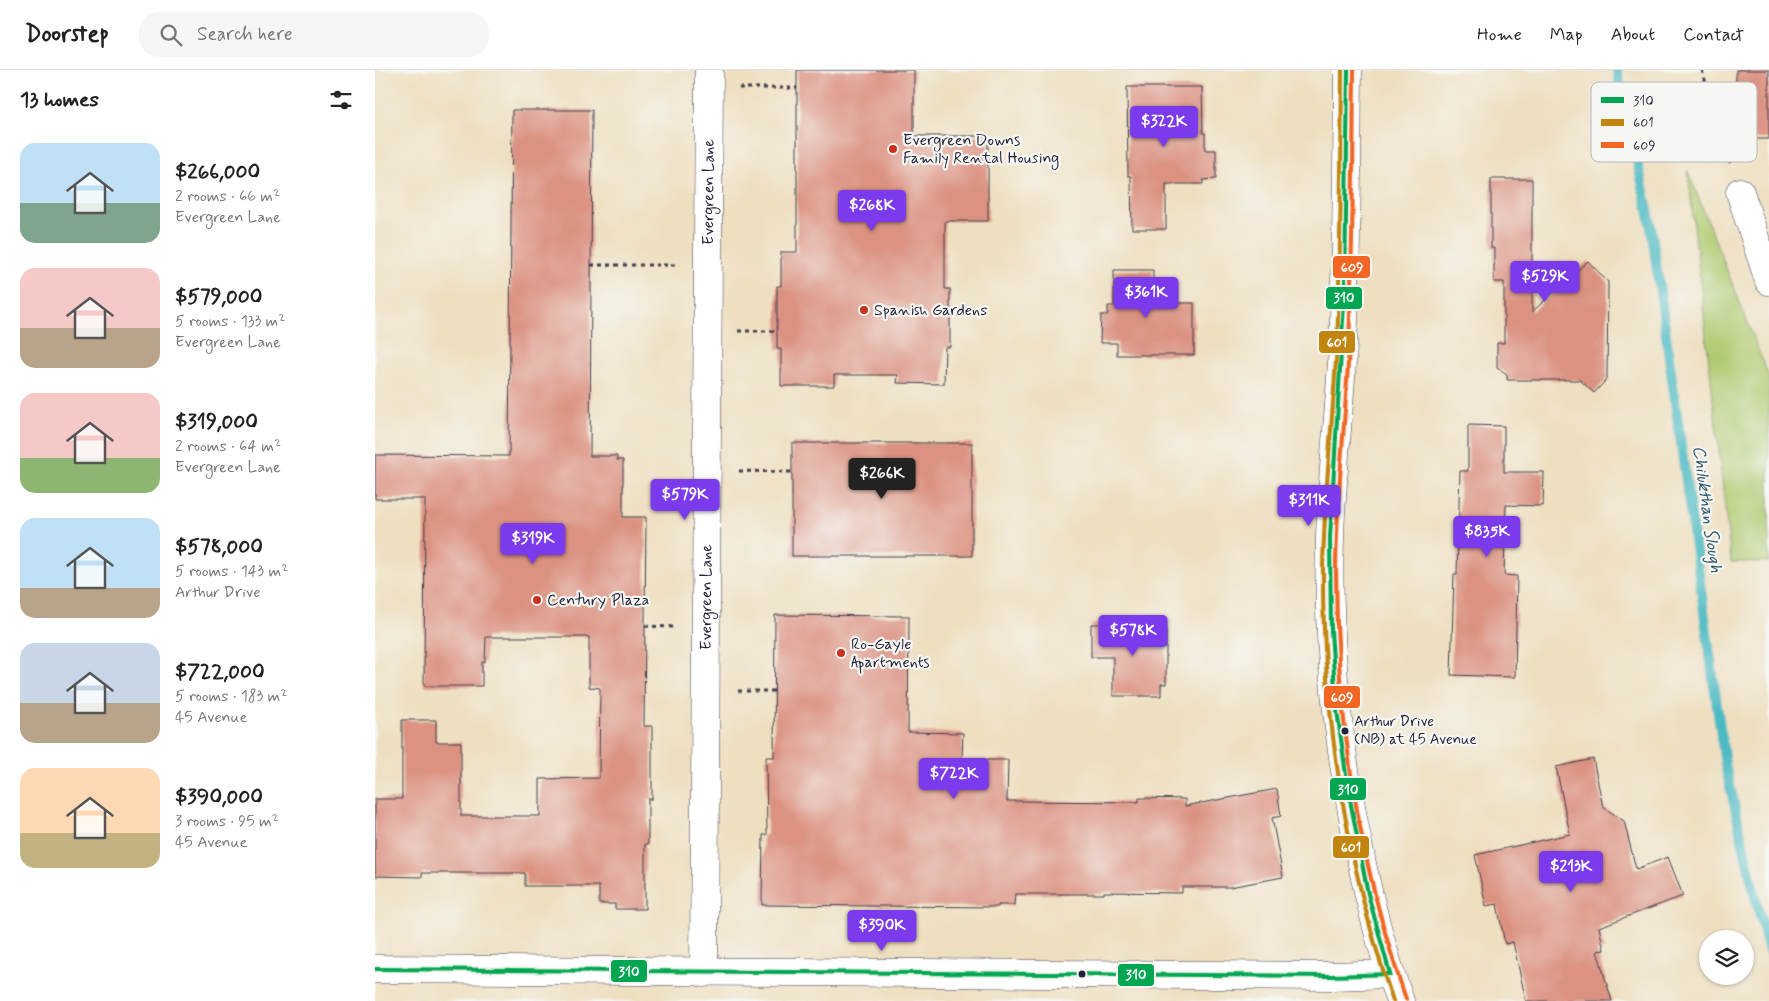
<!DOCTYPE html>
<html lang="en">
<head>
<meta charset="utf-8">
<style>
  :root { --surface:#fff; --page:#f6f6f6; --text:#222; --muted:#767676; --line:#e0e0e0; --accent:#7c3aed }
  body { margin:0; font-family:Mynerve,sans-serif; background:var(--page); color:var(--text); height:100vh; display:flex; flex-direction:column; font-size:19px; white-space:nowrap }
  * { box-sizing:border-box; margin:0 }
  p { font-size:16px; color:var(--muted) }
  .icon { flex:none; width:28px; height:28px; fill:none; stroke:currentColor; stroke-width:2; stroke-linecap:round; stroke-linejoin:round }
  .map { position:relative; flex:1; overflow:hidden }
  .drawer { display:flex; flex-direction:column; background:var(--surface); width:375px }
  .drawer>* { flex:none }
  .fabs { position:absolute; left:1324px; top:860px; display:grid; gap:10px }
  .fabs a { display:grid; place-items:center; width:55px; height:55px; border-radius:50%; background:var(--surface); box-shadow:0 1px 4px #0004; font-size:25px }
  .price { position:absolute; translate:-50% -42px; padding:0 11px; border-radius:5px; background:var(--accent); color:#fff; font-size:16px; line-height:32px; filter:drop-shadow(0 1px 2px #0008) }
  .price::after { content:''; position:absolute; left:50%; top:30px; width:15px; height:11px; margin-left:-8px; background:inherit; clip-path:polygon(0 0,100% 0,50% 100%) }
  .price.selected { background:#222; color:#fff }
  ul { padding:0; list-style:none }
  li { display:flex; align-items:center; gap:15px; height:125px; padding:0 20px }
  li span { display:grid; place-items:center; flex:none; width:140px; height:100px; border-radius:15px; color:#555 }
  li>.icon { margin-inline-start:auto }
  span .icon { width:60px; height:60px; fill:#fffc; stroke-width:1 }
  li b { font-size:21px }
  h2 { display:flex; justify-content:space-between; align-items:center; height:60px; padding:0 20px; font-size:21px }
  header { display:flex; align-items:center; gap:30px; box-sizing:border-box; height:70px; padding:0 25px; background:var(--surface); border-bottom:1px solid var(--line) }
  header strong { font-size:24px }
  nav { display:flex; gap:28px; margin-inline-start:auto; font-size:18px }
  .search { width:350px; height:45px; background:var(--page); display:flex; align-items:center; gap:12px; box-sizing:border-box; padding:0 18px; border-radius:20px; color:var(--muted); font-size:19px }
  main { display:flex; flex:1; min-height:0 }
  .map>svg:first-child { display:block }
  .green { fill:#b0cc72; stroke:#697756 }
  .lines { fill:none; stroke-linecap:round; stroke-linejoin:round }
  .stream { stroke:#4bbac3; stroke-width:10 }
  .building { fill:#db9281 }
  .street-casing { stroke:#413e4f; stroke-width:29 }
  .secondary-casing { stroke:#413e4f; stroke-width:29 }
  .path { stroke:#413e4f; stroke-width:3; stroke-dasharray:4 4; stroke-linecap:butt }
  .street { stroke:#fff; stroke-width:28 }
  .secondary { stroke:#fff; stroke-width:28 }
  .bus-1-casing { stroke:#f6f6f2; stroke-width:8 }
  .bus-2-casing { stroke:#f6f6f2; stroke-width:8 }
  .bus-3-casing { stroke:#f6f6f2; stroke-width:8 }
  .bus-1 { stroke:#00a651; stroke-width:4 }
  .bus-2 { stroke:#c2850f; stroke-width:4 }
  .bus-3 { stroke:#f26522; stroke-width:4 }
  .poi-dot { fill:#c8321e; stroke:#f6f6f2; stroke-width:2 }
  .bus-dot { fill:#22223b; stroke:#f6f6f2; stroke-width:2 }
  .labels { text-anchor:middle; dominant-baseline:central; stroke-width:4.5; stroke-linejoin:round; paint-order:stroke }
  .bus-label { font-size:15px; fill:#22223b; stroke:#f6f6f2; text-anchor:start }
  .poi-label { font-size:16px; fill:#22223b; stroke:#f6f6f2; text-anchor:start }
  .street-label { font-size:16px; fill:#22223b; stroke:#f6f6f2 }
  .water-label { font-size:18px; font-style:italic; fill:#30576b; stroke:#f6f6f2 }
  .key { fill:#f6f6f2; stroke:#b6b6bb; stroke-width:1 }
  .key-label { font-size:14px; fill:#22223b }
  .line-badge { stroke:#f6f6f2; stroke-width:2 }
  .badge-label { font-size:14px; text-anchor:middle; font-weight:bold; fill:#fff }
</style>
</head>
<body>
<header>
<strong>Doorstep</strong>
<div class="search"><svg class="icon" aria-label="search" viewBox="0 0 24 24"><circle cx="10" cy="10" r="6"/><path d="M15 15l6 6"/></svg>Search here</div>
<nav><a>Home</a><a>Map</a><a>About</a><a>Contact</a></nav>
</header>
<main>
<section class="drawer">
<h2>13 homes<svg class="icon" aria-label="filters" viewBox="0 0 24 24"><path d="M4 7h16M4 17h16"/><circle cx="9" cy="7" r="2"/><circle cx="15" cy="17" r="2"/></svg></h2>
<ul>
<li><span style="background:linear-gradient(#bfe0f5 60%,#7fa58c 0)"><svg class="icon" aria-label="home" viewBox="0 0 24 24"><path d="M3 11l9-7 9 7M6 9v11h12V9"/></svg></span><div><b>$266,000</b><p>2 rooms · 66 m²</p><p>Evergreen Lane</p></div></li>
<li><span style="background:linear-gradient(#f6c9c9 60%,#b9a48a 0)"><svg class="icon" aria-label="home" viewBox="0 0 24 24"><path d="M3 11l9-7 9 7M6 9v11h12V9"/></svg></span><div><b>$579,000</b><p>5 rooms · 133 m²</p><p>Evergreen Lane</p></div></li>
<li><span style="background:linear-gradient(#f6c9c9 65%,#8fb573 0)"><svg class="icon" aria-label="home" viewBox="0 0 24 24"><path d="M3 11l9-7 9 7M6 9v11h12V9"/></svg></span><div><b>$319,000</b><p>2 rooms · 64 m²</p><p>Evergreen Lane</p></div></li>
<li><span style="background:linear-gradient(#bfe0f5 70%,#b9a48a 0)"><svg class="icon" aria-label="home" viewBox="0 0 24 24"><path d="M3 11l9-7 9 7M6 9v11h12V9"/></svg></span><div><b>$578,000</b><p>5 rooms · 143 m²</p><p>Arthur Drive</p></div></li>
<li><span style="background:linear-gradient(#c9d6e8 60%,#b9a48a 0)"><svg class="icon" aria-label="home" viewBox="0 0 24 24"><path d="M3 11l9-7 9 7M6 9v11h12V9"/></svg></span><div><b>$722,000</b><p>5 rooms · 183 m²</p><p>45 Avenue</p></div></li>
<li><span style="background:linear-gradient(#ffd9b3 65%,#c2b280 0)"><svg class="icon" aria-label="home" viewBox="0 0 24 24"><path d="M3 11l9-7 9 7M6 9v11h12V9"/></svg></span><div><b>$390,000</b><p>3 rooms · 95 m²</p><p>45 Avenue</p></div></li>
</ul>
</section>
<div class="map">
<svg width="1394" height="931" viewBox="0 0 1394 931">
  <rect width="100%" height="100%" fill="#f6f6f2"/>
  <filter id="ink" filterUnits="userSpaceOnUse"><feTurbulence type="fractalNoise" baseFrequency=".02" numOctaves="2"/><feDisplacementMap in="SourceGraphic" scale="10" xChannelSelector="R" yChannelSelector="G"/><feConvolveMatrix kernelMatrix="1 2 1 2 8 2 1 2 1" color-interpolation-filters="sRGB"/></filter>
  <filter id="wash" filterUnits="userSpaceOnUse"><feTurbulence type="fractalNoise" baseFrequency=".0096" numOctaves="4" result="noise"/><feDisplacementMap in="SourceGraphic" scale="20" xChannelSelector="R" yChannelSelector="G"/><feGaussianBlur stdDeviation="1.12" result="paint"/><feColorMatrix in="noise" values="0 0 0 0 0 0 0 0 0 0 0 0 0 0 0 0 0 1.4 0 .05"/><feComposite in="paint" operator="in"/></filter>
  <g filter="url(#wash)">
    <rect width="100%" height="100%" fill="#eedfc0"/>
    <polygon class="green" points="1313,101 1394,307 1394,492 1356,492"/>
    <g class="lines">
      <polyline class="stream" points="1242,0 1275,149 1350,694 1380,826 1394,881"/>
    </g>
    <g id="blocks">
      <g class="building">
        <polygon points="422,0 539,0 539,66 613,66 613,151 570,151 570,219 575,219 575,277 570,277 569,314 522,313 523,305 459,305 459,316 406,316 406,279 402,279 402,216 406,216 406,182 422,182"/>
        <polygon points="1361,0 1394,0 1394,69 1360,69"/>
        <polygon points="752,17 827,17 828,63 830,63 830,80 841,80 841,109 828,110 828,114 791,114 791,159 757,159 756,106 753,106"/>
        <polygon points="137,40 217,40 215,386 242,386 242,390 248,390 248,447 271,447 269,656 277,656 277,729 273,729 273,774 270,774 270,839 240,839 240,834 224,834 224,816 150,816 150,803 47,803 47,807 0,806 0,729 27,729 27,650 61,650 61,672 86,672 86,746 165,746 165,709 224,708 225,618 214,617 214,567 111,567 110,592 107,592 107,616 49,616 50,429 0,429 0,385 134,386"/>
        <polygon points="1116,109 1157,109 1157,242 1213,191 1233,212 1232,309 1219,323 1205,310 1132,310 1132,304 1122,298 1122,273 1129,273 1129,212 1119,212 1119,178 1116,178"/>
        <polygon points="739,200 778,200 778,233 819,233 819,285 742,285 742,273 725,273 726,245 733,245 733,236 739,236"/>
        <polygon points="1093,355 1129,356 1129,402 1169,402 1168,436 1131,435 1129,505 1142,506 1140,607 1076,605 1079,504 1082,504 1085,401 1093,401"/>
        <rect x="417" y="373" width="180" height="113"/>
        <polygon points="400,545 534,546 533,662 588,663 587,690 633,690 632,731 764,732 764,728 810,729 810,736 902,719 906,746 897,748 908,807 855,817 807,817 807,823 729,822 729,824 640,824 639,835 623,835 623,837 387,835 388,765 392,765 391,687 399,687"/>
        <polygon points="716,554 748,554 748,556 791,556 791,614 786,614 786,626 738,626 738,587 716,587"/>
        <polygon points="1218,689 1228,737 1249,751 1261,799 1293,787 1308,826 1224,857 1229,880 1222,881 1237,931 1151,931 1138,872 1130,874 1122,834 1111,836 1100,785 1195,764 1181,697"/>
      </g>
    </g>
  </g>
  <g filter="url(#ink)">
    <use href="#blocks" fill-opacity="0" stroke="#413e4f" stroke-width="1"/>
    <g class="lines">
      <defs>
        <g id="street">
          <polyline points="1365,122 1394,211"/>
          <path id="s1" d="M329,903l5,-903"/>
        </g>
        <g id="secondary">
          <path d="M973,0c-1,91 -1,183 -5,274 -3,64 -11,128 -13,193 -3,96 6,192 24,286 11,61 25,120 46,178"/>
          <polyline points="0,899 957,906 1015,904"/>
        </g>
      </defs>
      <use href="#street" class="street-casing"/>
      <use href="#secondary" class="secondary-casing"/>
      <g class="path">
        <polyline points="1327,0 1355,93"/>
        <polyline points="364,18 422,18"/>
        <polyline points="216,195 301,195"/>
        <polyline points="363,261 402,261"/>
        <polyline points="364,401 417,402"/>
        <polyline points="270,556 299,557"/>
        <polyline points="363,621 399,621"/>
      </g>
      <use href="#street" class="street"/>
      <use href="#secondary" class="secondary"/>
      <defs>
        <g id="bus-1">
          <polyline points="973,0 970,216 955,467 956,561 961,633 973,719 993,824 1015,904"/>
          <polyline points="0,899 957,906 1015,904"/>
        </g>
        <path id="bus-2" d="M967,0c-1,91 -1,183 -5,274 -4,75 -13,150 -14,226 -1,140 24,298 70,431"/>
        <path id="bus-3" d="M979,0c-1,91 -1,182 -5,273 -3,77 -13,153 -13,230 0,144 23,291 70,426"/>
      </defs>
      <use href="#bus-1" class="bus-1-casing"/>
      <use href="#bus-2" class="bus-2-casing"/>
      <use href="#bus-3" class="bus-3-casing"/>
      <use href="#bus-1" class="bus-1"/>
      <use href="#bus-2" class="bus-2"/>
      <use href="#bus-3" class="bus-3"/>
    </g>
  </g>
  <g class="poi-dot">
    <circle cx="518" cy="79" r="5"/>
    <circle cx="489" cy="240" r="5"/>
    <circle cx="162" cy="530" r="5"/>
    <circle cx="466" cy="583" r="5"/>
  </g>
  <g class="bus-dot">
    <circle cx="970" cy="661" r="4.5"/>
    <circle cx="707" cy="904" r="4.5"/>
  </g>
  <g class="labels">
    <g class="bus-label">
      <text x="979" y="652">Arthur Drive<tspan x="979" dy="18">(NB) at 45 Avenue</tspan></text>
    </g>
    <g class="poi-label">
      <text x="528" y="70">Evergreen Downs<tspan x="528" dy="18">Family Rental Housing</tspan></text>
      <text x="499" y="240">Spanish Gardens</text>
      <text x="172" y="530">Century Plaza</text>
      <text x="476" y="574">Ro-Gayle<tspan x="476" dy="18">Apartments</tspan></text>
    </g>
    <g class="street-label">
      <text stroke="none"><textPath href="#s1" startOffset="781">Evergreen Lane</textPath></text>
      <text stroke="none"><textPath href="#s1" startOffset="376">Evergreen Lane</textPath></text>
    </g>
    <g class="water-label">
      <text transform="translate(1332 439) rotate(82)">Chilukthan Slough</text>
    </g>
  </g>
  <rect x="1216" y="12" width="166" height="80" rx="8" class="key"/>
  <rect x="1226" y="27" width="23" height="6" fill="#00a651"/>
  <rect x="1226" y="49" width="23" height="7" fill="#c2850f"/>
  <rect x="1226" y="72" width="23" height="6" fill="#f26522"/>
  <g class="key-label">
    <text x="1258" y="35">310</text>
    <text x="1258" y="57">601</text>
    <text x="1258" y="80">609</text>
  </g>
  <g class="line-badge">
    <rect x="957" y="185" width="39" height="24" rx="5" fill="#f26522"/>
    <rect x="950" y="216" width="38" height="24" rx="5" fill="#00a651"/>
    <rect x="943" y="260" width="38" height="24" rx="5" fill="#c2850f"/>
    <rect x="948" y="615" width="38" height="24" rx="5" fill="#f26522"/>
    <rect x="954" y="707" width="38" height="24" rx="5" fill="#00a651"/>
    <rect x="957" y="765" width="38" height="24" rx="5" fill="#c2850f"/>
    <rect x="235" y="889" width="38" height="24" rx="5" fill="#00a651"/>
    <rect x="742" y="893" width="38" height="24" rx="5" fill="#00a651"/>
  </g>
  <g class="badge-label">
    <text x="977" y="202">609</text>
    <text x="969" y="232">310</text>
    <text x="962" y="277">601</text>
    <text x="967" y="632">609</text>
    <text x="973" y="724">310</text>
    <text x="976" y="782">601</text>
    <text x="254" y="906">310</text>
    <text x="761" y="909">310</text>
  </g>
</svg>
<div class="fabs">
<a><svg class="icon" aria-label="layers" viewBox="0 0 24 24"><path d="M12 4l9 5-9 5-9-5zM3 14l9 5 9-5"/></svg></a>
</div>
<b class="price" style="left:789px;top:78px">$322K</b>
<b class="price" style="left:497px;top:162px">$268K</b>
<b class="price" style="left:1170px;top:233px">$529K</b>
<b class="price" style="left:771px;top:249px">$361K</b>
<b class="price selected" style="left:507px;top:430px">$266K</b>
<b class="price" style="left:310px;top:451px">$579K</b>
<b class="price" style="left:934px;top:457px">$311K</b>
<b class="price" style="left:1112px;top:488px">$835K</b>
<b class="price" style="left:158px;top:495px">$319K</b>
<b class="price" style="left:758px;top:587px">$578K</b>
<b class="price" style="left:579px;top:730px">$722K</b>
<b class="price" style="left:1196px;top:823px">$213K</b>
<b class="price" style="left:507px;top:882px">$390K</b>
</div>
</main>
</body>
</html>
